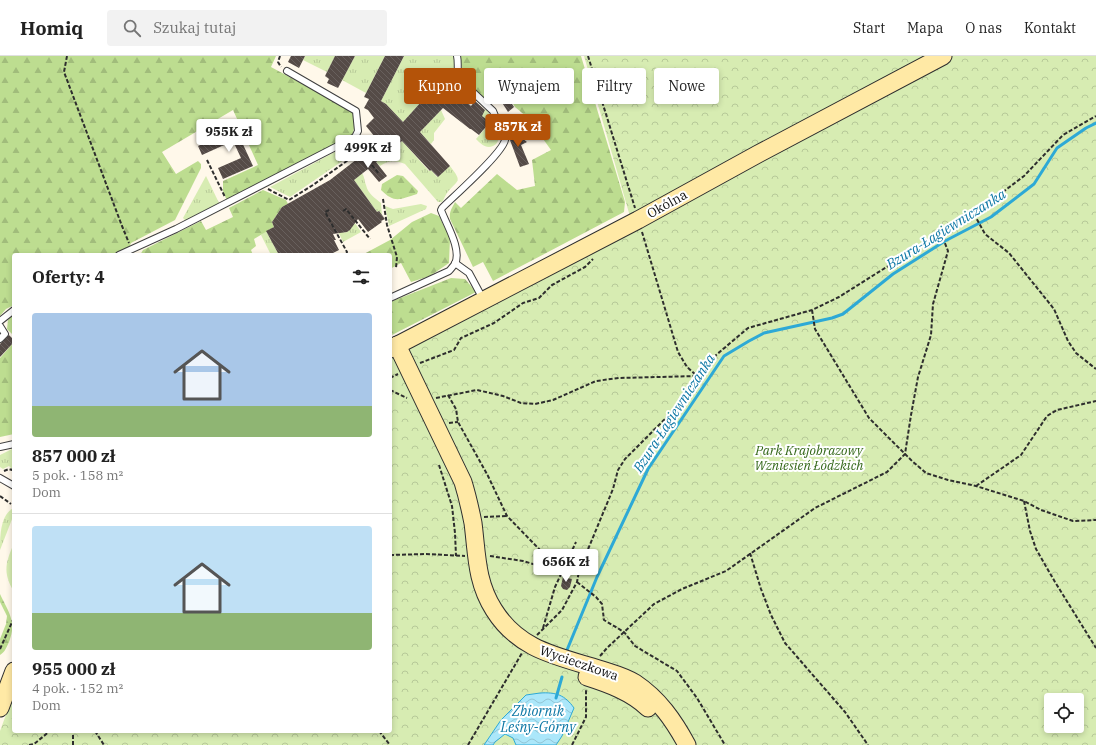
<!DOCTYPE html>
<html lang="pl">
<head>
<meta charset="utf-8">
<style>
  :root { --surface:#fff; --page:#f2f2f2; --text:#222; --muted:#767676; --line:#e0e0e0; --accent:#b45309 }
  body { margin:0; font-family:"IBM Plex Serif",serif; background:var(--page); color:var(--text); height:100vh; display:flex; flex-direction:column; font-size:15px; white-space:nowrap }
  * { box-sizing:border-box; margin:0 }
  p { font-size:13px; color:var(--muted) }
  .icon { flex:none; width:22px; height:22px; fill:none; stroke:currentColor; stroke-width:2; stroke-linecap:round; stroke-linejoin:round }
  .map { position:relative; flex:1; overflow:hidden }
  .details { position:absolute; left:12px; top:197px; width:380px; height:480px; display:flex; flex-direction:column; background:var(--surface); border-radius:4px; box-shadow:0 2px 6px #0003 }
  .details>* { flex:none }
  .guide { position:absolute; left:404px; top:12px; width:380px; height:36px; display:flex; gap:8px }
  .tools { position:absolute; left:1044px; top:637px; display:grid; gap:8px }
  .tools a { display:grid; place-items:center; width:40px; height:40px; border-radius:4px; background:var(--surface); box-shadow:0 2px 6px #0003; font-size:20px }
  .price { position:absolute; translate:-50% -34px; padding:0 9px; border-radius:4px; background:#fff; color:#222; font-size:13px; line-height:26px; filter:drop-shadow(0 1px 2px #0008) }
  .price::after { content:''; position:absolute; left:50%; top:24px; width:12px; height:9px; margin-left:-6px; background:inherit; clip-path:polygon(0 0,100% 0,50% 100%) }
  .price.current { background:var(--accent); color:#fff }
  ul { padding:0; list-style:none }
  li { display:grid; align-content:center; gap:8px; height:212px; padding:0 20px }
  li+li { border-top:1px solid var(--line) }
  li span { display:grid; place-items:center; height:124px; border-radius:4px; color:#555 }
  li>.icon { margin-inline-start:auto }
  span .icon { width:72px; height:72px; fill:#fffc; stroke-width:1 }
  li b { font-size:17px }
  h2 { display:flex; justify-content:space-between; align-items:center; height:48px; padding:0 20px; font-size:17px }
  .chip { padding:0 14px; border-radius:4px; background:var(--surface); box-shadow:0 2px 6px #0003; font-size:14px; line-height:36px }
  .chip.current { background:var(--accent); color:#fff }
  header { display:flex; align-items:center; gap:24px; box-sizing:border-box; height:56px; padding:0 20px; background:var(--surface); border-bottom:1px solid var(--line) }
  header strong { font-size:19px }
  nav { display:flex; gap:22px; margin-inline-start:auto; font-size:14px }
  .search { width:280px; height:36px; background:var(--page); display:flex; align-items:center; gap:10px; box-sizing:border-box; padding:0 14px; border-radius:4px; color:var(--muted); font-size:15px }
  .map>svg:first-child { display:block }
  .grass { fill:url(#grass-tufts) }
  .forest { fill:url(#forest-firs) }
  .park { fill:url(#park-crowns); fill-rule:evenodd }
  .water { fill:url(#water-waves); stroke:#2da9d6 }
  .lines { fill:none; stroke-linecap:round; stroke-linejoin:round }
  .stream { stroke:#2da9d6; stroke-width:3 }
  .building { fill:url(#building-back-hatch) }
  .lane-casing { stroke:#3f3f3f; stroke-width:8 }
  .secondary-casing { stroke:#2e2e2e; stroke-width:19 }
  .path { stroke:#2e2e2e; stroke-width:2; stroke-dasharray:4 2; stroke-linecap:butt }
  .lane { stroke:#fff; stroke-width:6 }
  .secondary { stroke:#ffe9a5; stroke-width:17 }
  .labels { text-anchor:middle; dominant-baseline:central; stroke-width:4; stroke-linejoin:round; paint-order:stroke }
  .street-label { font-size:13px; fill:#0c0c0c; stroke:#fff }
  .park-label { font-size:13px; font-style:italic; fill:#336718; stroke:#fff }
  .water-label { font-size:14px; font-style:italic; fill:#0d77a5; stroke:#fff }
</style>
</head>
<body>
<header>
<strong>Homiq</strong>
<div class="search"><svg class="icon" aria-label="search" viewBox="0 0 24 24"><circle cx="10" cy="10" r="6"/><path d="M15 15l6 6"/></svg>Szukaj tutaj</div>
<nav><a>Start</a><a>Mapa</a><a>O nas</a><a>Kontakt</a></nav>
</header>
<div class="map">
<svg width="1096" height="689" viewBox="0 0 1096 689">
  <defs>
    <pattern id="grass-tufts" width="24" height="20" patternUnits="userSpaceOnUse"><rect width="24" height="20" fill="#d7ecb2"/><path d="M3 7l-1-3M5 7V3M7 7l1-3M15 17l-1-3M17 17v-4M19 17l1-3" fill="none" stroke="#b7c998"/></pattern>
    <pattern id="forest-firs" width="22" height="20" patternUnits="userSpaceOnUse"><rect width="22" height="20" fill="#bddd90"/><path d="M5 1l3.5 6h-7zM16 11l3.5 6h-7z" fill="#a1bc7b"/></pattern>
    <pattern id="park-crowns" width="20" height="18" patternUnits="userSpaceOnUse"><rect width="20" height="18" fill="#d7ecb2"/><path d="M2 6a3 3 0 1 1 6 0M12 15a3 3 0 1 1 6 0" fill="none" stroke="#b7c998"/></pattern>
    <pattern id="water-waves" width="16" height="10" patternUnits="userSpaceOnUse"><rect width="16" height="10" fill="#abe7fa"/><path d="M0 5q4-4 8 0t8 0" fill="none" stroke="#92c5d5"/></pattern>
    <pattern id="building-back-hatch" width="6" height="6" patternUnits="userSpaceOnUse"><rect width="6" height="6" fill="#554b47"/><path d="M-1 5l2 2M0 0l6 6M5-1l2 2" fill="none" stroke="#68605d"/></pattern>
  </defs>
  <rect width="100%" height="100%" fill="#fff8ea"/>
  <g class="grass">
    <polygon points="305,0 335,0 327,16 303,4"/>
    <polygon points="355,0 385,0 366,37 342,24"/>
    <path d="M404,0h50c3,11 1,16 -6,26l-2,-1 -2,2 -4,-2 -37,41 -17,-18 -5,-3z"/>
    <path d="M486,53c6,8 21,31 7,37 -7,3 -12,-2 -17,-7l14,-16 -9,-7z"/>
    <polygon points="441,54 445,63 434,77 434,84 431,88 420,76"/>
    <path d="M402,85l27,30 2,-1 6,7 13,-11c13,17 8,13 -3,27 -2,3 -3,6 -5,9h-4l-33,-38c-10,-4 -17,-4 -25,2l-4,-4z"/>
    <polygon points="344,91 350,92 355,95 354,97 290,141 270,131"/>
    <path d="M362,117c3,5 2,7 4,12 2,9 9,13 15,18l1,13 -3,-5 -2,1 -23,-32z"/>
    <polygon points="206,120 220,149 187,166 183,162"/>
    <polygon points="421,148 427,150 426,153 389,170 385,150 393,153"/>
    <path d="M355,167l6,9 -18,10 -6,-13c12,7 10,2 18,-6z"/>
    <polygon points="266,175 279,199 271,199 261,179"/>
    <polygon points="14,392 14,409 12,413 9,410 3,413 0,411 0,399"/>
    <path d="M14,452v6l-14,36c0,-13 0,-36 14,-42z"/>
    <path d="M14,487v49c-12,-20 -8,-30 0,-49z"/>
  </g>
  <g class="forest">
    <path d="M0,0h276l-5,11 81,44c4,9 3,15 0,25l-125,65 -4,-10v-10l35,-16 -25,-55 -71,42 14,22 22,-13 3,3v4l-26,52 -44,23 -2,5 -20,7h-95v50l-8,4 -6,7z"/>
    <path d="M460,0h121l44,146 -1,10 -131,69 -10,-19 -10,5 -23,-48c-1,-7 2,-11 5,-17l6,6 36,-34 20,16 18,-4 -3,-26 19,-10 -23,-32 -13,-11 -12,-19 -17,12 -13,-13 -10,-12z"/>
    <path d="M397,119l6,1 15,15 -1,3c-17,5 -22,10 -36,-4l1,-6z"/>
    <polygon points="263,134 286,144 288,148 282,151 272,166 274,171 254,183 256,190 251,194 253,199 140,199 143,194 201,165 206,174 233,161 229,152"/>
    <polygon points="431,157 439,160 450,182 449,207 430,220 411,226 401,207 390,213 390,199 362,199 390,184 412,166"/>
    <polygon points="451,222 465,223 476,236 390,280 390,246"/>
    <polygon points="14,258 14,280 7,273 8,264"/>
    <polygon points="14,286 14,378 0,381 0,302"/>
    <path d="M0,538c9,19 17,28 9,48 -3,6 -4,10 -9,13v-16l6,-15 1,-8 -7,-14z"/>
  </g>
  <path class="park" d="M584,0h512v689h-1096v-14l14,-38v38h376v-375l243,-129zM1051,644h26v26h-26z"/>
  <path class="water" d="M540,637c16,-1 25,2 34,15l-12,28 -6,9h-40l-3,-7 -8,-4 -10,8 -2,3h-9l17,-25 25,-25z"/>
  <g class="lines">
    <g class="stream">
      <polyline points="567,594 597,521 648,413 724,300 749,285 764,277 832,262 843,258 893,218 945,185 991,161 1034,128 1057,92 1086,72 1096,67"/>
      <polyline points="556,642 562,621"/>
    </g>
  </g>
  <g class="building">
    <polygon points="291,0 305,0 299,12 288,6"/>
    <polygon points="335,0 355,0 338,32 327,27 329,23 325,20"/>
    <polygon points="385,0 404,0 381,45 386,48 403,66 441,24 471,50 475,45 485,54 482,60 490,66 479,79 471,73 470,73 443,52 420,76 450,110 438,121 431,114 430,115 402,85 376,106 387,120 379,126 368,113 354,124 377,156 379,155 385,163 381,165 382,166 368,176 358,163 350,174 347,176 333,178 336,184 334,184 339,194 329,199 279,199 266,175 274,171 272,166 282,151 330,124 379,86 366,70 374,62 368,54 364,52 369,43 364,41"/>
    <polygon points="502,33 514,51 508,56 496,37"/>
    <polygon points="239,72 243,81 240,82 253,110 223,123 218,112 241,102 233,85 202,99 198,90"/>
    <polygon points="512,74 527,86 521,89 529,108 520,111 507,76"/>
    <polygon points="9,279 14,284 14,286 0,301 0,288"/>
    <polygon points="563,521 572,523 570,531 567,534 563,533 561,530"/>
  </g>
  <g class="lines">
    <defs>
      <g id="lane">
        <polyline points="119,199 176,173 355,81 358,75 356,55 287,15"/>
        <polyline points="455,207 469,217 483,243"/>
        <path d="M390,242l59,-27c2,-2 4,-5 6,-7 7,-15 -9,-40 -14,-54l1,-2c12,-12 60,-54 63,-68l-12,-29 -33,-31c-4,-7 -1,-16 -3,-24"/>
        <polyline points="0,265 14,254"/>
        <polyline points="0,270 5,278 0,283"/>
        <polyline points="0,391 14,388"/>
        <polyline points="0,422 14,430"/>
      </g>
      <g id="secondary">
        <path d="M397,289l66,137c4,13 7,26 10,41 4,31 3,59 21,87 25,40 63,46 105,59 12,4 25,7 36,14 24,16 39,38 52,62"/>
        <polyline points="390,293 638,164 758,98 943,0"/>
        <path d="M587,621c22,7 44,15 61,31"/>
        <polyline points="0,652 14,615"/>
      </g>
    </defs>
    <use href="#lane" class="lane-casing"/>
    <use href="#secondary" class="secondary-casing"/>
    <g class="path">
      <polyline points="67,0 64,16 122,170 129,187"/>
      <polyline points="280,0 278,6 281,11"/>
      <polyline points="588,0 635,152"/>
      <polyline points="207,104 225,141"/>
      <polyline points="372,109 379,118"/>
      <polyline points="268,133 289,144 313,129 361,95 357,87"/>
      <polyline points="383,143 387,169 397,201 396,212"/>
      <polyline points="329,154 325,156 347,196 346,199"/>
      <polyline points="343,155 346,153 370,183"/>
      <polyline points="974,158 985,178 1009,197 1054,253 1068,285 1076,297 1096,313"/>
      <polyline points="642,176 678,296 687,311 697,320"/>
      <polyline points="812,254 815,273 869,362 912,405 926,417 948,424 976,430 1024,445 1041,454 1073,465 1096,464"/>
      <polyline points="420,307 454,294 461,282 494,267 523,247 539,242 552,229 585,211 593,203"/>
      <polyline points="390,322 398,318"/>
      <polyline points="390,334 407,342"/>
      <polyline points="448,339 456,353 458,366 488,420 507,460 541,495 567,507 579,515"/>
      <polyline points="436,342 477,334 503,340 521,347 535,348 553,344 596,325 619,322 697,320"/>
      <polyline points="449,367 458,366"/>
      <polyline points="439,409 452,450 455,477 456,500"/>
      <polyline points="4,415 9,413 12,414 14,411"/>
      <polyline points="976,430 1021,399 1047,360 1057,354 1096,345"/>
      <polyline points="0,440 11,448"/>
      <polyline points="1024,445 1030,475 1036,493 1055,526 1096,592"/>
      <polyline points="484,461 507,460"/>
      <polyline points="750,497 761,533 771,559 785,587 845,656 868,689"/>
      <polyline points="390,499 426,498 465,500"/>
      <polyline points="490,500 523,505 550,513 578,515"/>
      <polyline points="577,526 596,541 602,548 604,564 624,576 635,590 677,615 697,642 725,689"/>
      <polyline points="543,572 555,531 576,486"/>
      <polyline points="537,579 562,554 577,526 579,515 613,433 618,414 625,403 686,342 697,320 709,305 748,272 812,254 839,241 958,166 974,158 1024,120 1063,79 1096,60"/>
      <polyline points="0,593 13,564"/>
      <polyline points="600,600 607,592 654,548 682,533 726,515 815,452 887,416 905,398 911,359 918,321 931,279 933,248 948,195 941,177"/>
      <polyline points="95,675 104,689"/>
      <polyline points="379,675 390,689"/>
      <polyline points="29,689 34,688 50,675"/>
      <polyline points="73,689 73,675"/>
      <polyline points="468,689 522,597"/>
      <polyline points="572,689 586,661 586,634"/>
    </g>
    <use href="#lane" class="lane"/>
    <use href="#secondary" class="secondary"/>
  </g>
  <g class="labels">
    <g class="street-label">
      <text transform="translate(667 148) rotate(-29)">Okólna</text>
      <text transform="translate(579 607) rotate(19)">Wycieczkowa</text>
    </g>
    <g class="park-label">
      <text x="809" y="394">Park Krajobrazowy<tspan x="809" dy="15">Wzniesień Łódzkich</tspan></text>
    </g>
    <g class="water-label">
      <text transform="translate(946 173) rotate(-32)">Bzura-Łagiewniczanka</text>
      <text transform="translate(674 357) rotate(-57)">Bzura-Łagiewniczanka</text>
      <text x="538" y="655">Zbiornik<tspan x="538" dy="16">Leśny-Górny</tspan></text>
    </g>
  </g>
</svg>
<div class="tools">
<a><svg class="icon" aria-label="locate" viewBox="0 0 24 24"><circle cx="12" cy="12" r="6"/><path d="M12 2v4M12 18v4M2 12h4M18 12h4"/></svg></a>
</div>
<b class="price current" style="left:518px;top:92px">857K zł</b>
<b class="price" style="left:229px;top:97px">955K zł</b>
<b class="price" style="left:368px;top:113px">499K zł</b>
<b class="price" style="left:566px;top:527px">656K zł</b>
<div class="guide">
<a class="chip current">Kupno</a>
<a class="chip">Wynajem</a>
<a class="chip">Filtry</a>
<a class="chip">Nowe</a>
</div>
<section class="details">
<h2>Oferty: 4<svg class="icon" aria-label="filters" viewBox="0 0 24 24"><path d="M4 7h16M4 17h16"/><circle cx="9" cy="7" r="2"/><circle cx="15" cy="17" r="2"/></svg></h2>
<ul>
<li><span style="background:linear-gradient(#a9c7e8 75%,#8fb573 0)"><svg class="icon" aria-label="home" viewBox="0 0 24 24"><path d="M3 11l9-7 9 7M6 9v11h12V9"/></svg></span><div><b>857 000 zł</b><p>5 pok. · 158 m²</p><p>Dom</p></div></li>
<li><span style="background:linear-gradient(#bfe0f5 70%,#8fb573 0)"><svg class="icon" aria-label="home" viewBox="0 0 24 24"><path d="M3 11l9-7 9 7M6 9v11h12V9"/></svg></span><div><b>955 000 zł</b><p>4 pok. · 152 m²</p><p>Dom</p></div></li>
</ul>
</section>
</div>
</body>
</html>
